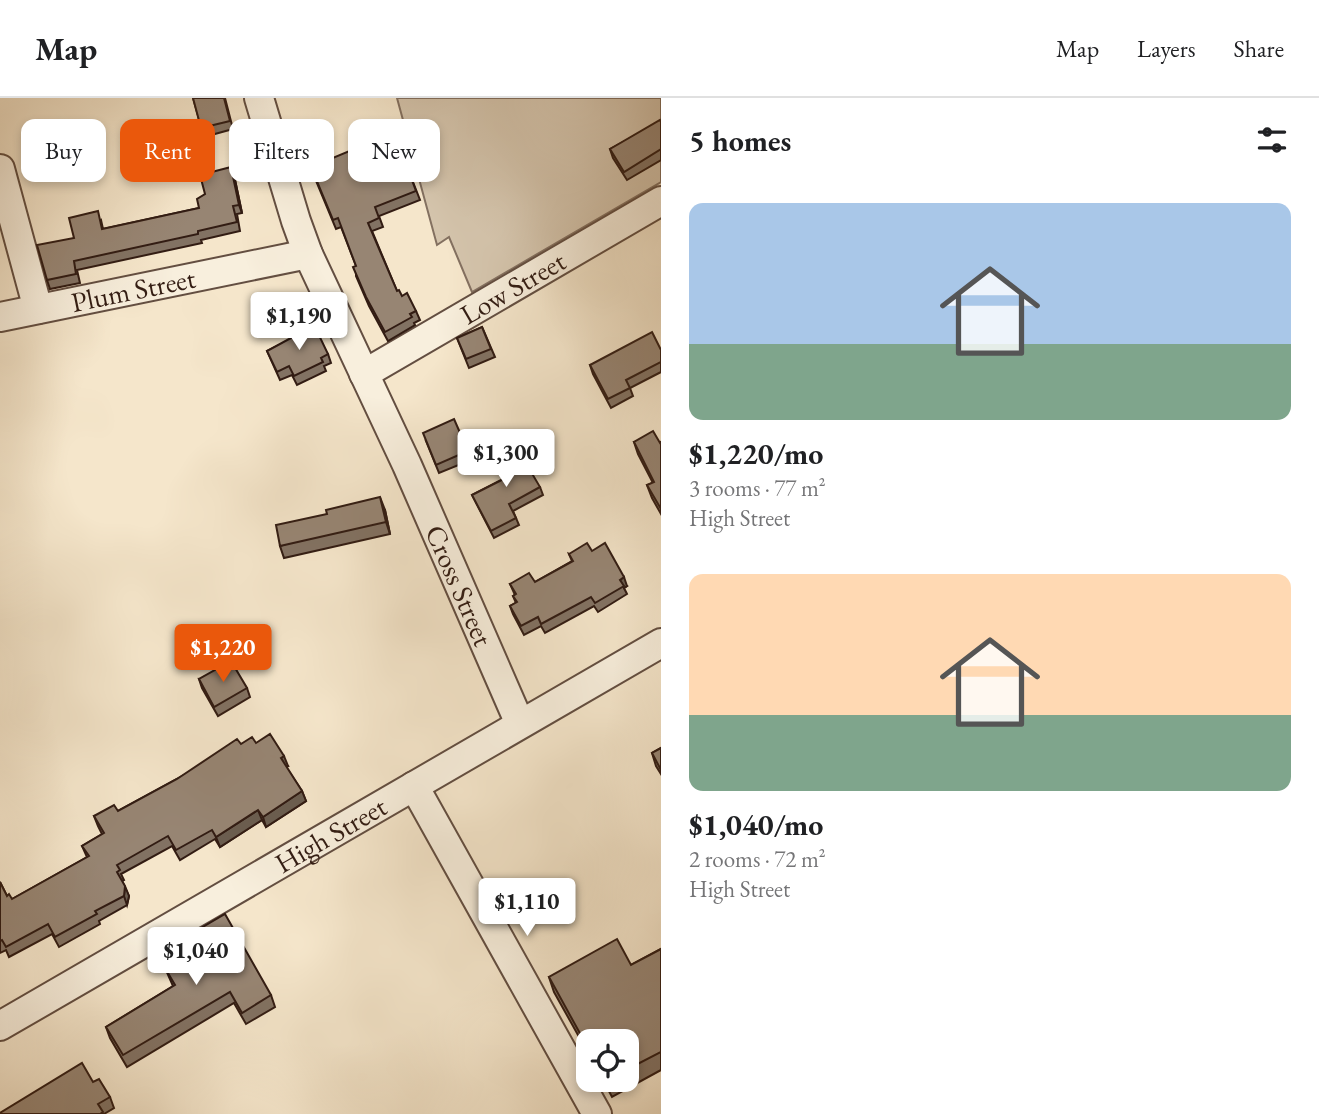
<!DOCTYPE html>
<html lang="en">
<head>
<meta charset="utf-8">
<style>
  :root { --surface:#fff; --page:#f6f6f6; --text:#202124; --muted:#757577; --line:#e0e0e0; --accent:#ea580c }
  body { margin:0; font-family:"EB Garamond",serif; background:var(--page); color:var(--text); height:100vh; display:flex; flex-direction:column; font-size:26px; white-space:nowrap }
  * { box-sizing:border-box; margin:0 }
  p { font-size:23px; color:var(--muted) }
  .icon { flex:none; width:38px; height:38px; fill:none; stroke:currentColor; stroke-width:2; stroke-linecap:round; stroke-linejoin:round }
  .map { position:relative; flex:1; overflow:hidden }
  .details { display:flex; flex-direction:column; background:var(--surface); width:658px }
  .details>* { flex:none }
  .hud { position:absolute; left:21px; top:21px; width:534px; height:63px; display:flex; gap:14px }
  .buttons { position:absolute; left:576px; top:931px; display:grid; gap:14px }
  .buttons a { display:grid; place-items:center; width:63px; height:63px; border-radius:14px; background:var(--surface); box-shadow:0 4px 10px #0003; font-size:35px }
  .price { position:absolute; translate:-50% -60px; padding:0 16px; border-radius:7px; background:#fff; color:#222; font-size:23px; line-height:46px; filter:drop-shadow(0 2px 4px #0008) }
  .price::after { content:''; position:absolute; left:50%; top:42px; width:21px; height:16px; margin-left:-10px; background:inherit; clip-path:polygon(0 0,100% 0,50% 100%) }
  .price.selected { background:var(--accent); color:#fff }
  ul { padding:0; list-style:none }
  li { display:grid; align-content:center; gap:14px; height:371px; padding:0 28px }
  li span { display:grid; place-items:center; height:217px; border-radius:14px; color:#555 }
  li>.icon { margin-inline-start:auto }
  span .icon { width:126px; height:126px; fill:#fffc; stroke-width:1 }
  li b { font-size:30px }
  h2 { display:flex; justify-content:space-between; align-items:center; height:84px; padding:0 28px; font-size:30px }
  .chip { padding:0 24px; border-radius:14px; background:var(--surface); box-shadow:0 4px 10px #0003; font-size:24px; line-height:63px }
  .chip.selected { background:var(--accent); color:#fff }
  header { display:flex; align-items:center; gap:42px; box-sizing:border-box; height:98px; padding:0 35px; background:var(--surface); border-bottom:2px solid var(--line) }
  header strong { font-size:33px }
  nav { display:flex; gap:38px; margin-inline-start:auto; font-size:24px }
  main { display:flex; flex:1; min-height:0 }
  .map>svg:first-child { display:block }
  .green { fill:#d4c4ac; stroke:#837060; stroke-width:2 }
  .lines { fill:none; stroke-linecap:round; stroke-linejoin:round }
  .street-casing { stroke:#634e41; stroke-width:32 }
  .street { stroke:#f8efdd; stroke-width:28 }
  .wall { fill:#827263; stroke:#321c13; stroke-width:2 }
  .shaded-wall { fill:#6a5d50; stroke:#321c13; stroke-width:2 }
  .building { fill:#978573; stroke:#321c13; stroke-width:2 }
  .labels { text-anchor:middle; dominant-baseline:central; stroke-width:6; stroke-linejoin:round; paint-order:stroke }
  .street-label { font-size:28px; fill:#321c13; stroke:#f8efdd }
</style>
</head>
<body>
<header>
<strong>Map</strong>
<nav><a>Map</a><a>Layers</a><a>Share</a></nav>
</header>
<main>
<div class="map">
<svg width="661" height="1016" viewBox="0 0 661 1016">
  <rect width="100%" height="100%" fill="#f5e6cb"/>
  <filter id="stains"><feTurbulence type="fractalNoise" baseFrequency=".00286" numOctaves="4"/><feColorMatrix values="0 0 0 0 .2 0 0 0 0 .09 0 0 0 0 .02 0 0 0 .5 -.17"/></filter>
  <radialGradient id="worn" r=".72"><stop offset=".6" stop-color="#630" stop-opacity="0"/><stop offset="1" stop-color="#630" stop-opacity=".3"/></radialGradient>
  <polygon class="green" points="397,0 661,0 661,84 472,194 449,139 437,147"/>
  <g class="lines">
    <defs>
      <g id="street">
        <path id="s1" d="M259,0l37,123 12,33 99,211 113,259"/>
        <polyline points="0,71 38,211"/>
        <path id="s2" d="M0,219l308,-63"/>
        <path id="s3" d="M364,276l297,-173"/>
        <polyline points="414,688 597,1016"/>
        <path id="s4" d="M0,928l661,-383"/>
      </g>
    </defs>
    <use href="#street" class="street-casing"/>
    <use href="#street" class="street"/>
  </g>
  <g class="wall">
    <polygon points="193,0 225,0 233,31 204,39"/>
    <polygon points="661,24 661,62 627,82 613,60 610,51"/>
    <polygon points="404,61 420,102 379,118 383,129 372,133 397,193 416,213 420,222 414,225 415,227 388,243 369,208 356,178 356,168 341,129 336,131 314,78 369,74"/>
    <polygon points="234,77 242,115 237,116 240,133 201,142 202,145 77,172 80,185 50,191 47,182 74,140 101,122 103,131 199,110"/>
    <polygon points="482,229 495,259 469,270 457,240"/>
    <polygon points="308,233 328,256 331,265 324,268 326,273 297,287 292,277 280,282 267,253"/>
    <polygon points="661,252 661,274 630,290 633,298 611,310 593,276 590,267"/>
    <polygon points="426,343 468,353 471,362 439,375"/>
    <polygon points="634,344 661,344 661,416 652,400 647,387 653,385 638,356"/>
    <polygon points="497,354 540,389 543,397 513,413 519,427 494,440 472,397 509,378"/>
    <polygon points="385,412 390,436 284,460 280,448"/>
    <polygon points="569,456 627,488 624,490 627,496 598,514 594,508 545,535 541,528 524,537 513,516 510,508 516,505 513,498 515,497 510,486 535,484 572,463"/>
    <polygon points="199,581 247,590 250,599 218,618 202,590"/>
    <polygon points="256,645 288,668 286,669 302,693 306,703 266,729 262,722 220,749 215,741 180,762 172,748 121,776 124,782 122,783 129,798 127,807 99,823 100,826 59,849 52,836 9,859 6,852 0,855 0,784 7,798 12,801 87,759 82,748 102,736 98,728 94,718 118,713 241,646"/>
    <polygon points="661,650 661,676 656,668 652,655"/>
    <polygon points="196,833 271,897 275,909 246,926 234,905 127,969 110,940 106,929 173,888 165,870 202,848"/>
    <polygon points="661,851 661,972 612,999 603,982 626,982 626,943 588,943 588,955 554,894 549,879 631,867"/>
    <polygon points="93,984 110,999 114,1010 104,1016 0,1016"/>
  </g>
  <g class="shaded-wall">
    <polygon points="231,69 234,77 242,115 239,107"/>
    <polygon points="380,399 385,412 390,436 386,424"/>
    <polygon points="624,479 627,488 624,490 620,482"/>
    <polygon points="284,658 288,668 284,670 281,660"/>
    <polygon points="302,693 306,703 266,729 263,719"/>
    <polygon points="258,712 262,722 220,749 216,739"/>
    <polygon points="125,788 129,798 127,807 124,798"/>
  </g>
  <g class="building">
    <polygon points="193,0 224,0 230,23 201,30"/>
    <polygon points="660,22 661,24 661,51 624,74 610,51"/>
    <polygon points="359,49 369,74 404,61 416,93 375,109 379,120 368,125 397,193 399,192 402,198 407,195 416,213 410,216 412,219 385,234 366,199 353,169 356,168 338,120 333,122 311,69"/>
    <polygon points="231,69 239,107 233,108 237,124 198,133 198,136 74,163 76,176 47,182 37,147 74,140 69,120 98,113 102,131 199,110 197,101 205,96 200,77"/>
    <polygon points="305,228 308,233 315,229 328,256 321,260 323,264 294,278 289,268 277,274 267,253 291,240 289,235"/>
    <polygon points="482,229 491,251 466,261 457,240"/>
    <polygon points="652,234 661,252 661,264 626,282 630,290 608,301 590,267"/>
    <polygon points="454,321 468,353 436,367 423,335"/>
    <polygon points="653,333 660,345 661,344 661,411 647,387 654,384 634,344"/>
    <polygon points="514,345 540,389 509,406 516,420 491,433 472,397 510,378 497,354"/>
    <polygon points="380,399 386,424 280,448 276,427 327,416 326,412"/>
    <polygon points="587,445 592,453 605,445 624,479 620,482 624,488 595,505 591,499 541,526 538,519 521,528 510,508 517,504 513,498 516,496 510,486 529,475 535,484 573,463 569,456"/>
    <polygon points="231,563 247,590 214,609 199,581"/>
    <polygon points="270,636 284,658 281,660 302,693 263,719 258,712 216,739 212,732 176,752 168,738 117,767 120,772 117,774 125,788 124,798 95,813 97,816 55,839 48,826 6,849 2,842 0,843 0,784 7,798 9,796 12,801 89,758 82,748 104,735 94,718 114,707 118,713 177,681 237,641 241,646 252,639 256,645"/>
    <polygon points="661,650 661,672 652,655"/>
    <polygon points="225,816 271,897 242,915 230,894 123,957 106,929 175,887 165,870 204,847 196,833"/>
    <polygon points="617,841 631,867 661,851 661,954 626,972 626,943 588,943 588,950 549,879"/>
    <polygon points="82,965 93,984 99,981 110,999 98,1006 103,1014 100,1016 0,1016 0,1015"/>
  </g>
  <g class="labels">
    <g class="street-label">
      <text stroke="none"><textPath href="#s3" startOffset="172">Low Street</textPath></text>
      <text stroke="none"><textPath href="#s2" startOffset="136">Plum Street</textPath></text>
      <text stroke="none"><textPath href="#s1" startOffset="528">Cross Street</textPath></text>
      <text stroke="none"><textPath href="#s4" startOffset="382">High Street</textPath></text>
    </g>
  </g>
  <rect width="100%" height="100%" filter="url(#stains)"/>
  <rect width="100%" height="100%" fill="url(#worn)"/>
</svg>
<div class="buttons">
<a><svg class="icon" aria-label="locate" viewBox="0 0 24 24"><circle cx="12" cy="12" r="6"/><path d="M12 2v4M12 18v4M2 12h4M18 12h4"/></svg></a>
</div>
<b class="price" style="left:299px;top:254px">$1,190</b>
<b class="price" style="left:506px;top:391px">$1,300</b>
<b class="price selected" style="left:223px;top:586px">$1,220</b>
<b class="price" style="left:527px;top:840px">$1,110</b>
<b class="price" style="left:196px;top:889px">$1,040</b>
<div class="hud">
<a class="chip">Buy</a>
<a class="chip selected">Rent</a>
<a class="chip">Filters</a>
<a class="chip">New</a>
</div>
</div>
<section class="details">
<h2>5 homes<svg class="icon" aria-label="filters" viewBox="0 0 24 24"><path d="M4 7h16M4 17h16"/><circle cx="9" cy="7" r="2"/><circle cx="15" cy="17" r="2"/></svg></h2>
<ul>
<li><span style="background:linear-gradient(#a9c7e8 65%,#7fa58c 0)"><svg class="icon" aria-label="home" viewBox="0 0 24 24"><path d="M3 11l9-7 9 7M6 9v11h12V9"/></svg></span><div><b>$1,220/mo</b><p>3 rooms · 77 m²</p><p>High Street</p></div></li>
<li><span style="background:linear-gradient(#ffd9b3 65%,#7fa58c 0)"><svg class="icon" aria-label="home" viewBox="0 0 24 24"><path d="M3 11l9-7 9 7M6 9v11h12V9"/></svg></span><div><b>$1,040/mo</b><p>2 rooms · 72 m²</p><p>High Street</p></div></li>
</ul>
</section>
</main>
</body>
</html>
